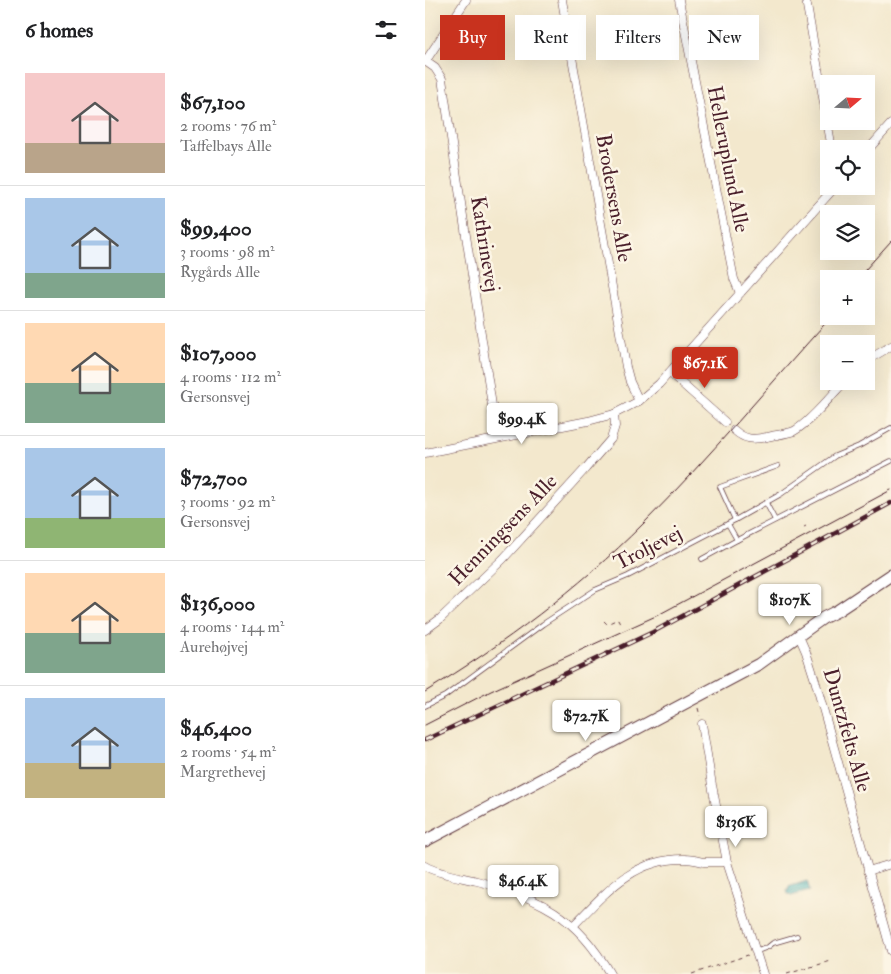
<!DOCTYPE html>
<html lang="en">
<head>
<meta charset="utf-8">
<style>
  :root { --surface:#fff; --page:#f6f6f6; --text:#202124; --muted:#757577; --line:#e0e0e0; --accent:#c8321e }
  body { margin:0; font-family:"IM FELL Double Pica",serif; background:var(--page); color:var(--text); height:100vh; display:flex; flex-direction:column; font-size:19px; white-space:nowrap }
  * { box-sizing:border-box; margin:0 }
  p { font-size:16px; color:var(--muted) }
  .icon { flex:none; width:28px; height:28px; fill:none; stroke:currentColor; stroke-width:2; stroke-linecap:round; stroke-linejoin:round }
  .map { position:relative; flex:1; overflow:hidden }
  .panel { display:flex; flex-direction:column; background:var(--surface); width:425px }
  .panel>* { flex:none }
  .banner { position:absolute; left:15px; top:15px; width:375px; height:45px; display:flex; gap:10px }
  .needle { width:32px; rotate:71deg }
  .buttons { position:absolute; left:395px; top:75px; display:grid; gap:10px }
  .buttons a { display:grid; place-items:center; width:55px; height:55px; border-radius:0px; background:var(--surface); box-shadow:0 5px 20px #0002; font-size:25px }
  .price { position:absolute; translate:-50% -42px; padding:0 11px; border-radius:5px; background:#fff; color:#222; font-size:16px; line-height:32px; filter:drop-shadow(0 1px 2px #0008) }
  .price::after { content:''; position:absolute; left:50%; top:30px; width:15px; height:11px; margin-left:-8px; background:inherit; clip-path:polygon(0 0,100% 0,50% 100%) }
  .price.current { background:var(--accent); color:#fff }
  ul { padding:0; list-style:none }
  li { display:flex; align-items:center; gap:15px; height:125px; padding:0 25px }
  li+li { border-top:1px solid var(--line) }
  li span { display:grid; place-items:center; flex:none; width:140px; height:100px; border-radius:0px; color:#555 }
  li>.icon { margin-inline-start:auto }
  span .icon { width:60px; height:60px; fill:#fffc; stroke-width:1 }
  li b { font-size:21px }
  h2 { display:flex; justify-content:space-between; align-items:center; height:60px; padding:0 25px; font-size:21px }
  .chip { padding:0 18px; border-radius:0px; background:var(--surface); box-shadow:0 5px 20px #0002; font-size:18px; line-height:45px }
  .chip.current { background:var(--accent); color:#fff }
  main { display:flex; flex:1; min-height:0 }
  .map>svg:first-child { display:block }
  .water { fill:url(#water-rules); stroke:#446772 }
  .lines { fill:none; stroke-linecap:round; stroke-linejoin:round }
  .lane-casing { stroke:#633d43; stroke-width:5.5 }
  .street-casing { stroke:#633d43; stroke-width:9 }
  .secondary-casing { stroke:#633d43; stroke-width:13 }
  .path { stroke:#633d43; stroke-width:1; stroke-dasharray:4 4; stroke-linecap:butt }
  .lane { stroke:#fff; stroke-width:4 }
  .street { stroke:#fff; stroke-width:8 }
  .secondary { stroke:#fff; stroke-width:11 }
  .tram { stroke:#4a1f2b; stroke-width:1 }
  .rail-casing { stroke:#4a1f2b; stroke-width:4.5 }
  .rail { stroke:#fcf5e5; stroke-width:2.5; stroke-dasharray:8; stroke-linecap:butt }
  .labels { text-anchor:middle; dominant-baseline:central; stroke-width:5; stroke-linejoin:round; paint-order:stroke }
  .street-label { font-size:21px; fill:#4a1f2b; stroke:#fcf5e5 }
</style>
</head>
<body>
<main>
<section class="panel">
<h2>6 homes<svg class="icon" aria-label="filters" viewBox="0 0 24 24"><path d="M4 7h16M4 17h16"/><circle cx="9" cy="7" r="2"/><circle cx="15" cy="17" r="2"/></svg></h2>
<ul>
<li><span style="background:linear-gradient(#f6c9c9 70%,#b9a48a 0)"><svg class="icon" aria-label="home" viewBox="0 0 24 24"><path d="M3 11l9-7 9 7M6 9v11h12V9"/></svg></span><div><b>$67,100</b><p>2 rooms · 76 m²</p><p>Taffelbays Alle</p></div></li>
<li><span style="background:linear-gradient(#a9c7e8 75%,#7fa58c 0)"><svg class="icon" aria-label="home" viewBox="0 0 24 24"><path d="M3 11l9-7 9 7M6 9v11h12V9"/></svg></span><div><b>$99,400</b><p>3 rooms · 98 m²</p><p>Rygårds Alle</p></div></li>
<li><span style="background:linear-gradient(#ffd9b3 60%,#7fa58c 0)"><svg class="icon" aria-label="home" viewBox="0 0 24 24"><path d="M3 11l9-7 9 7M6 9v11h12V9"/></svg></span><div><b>$107,000</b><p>4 rooms · 112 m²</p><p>Gersonsvej</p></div></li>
<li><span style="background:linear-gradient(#a9c7e8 70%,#8fb573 0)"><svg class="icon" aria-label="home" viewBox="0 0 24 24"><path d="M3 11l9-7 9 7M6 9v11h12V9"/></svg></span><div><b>$72,700</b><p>3 rooms · 92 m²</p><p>Gersonsvej</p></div></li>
<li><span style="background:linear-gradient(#ffd9b3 60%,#7fa58c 0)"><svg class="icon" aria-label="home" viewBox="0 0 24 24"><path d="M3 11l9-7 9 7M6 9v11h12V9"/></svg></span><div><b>$136,000</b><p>4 rooms · 144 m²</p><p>Aurehøjvej</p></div></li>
<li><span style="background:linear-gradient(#a9c7e8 65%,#c2b280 0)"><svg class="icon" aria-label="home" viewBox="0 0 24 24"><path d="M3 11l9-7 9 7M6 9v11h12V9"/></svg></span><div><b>$46,400</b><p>2 rooms · 54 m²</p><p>Margrethevej</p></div></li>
</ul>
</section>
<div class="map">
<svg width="466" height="974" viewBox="0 0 466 974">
  <defs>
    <pattern id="water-rules" width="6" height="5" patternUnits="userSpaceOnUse" patternTransform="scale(1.25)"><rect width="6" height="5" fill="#3fafb8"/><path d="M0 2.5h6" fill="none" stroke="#378e96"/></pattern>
  </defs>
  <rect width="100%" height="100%" fill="#fcf5e5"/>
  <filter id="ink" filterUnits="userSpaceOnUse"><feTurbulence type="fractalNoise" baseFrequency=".02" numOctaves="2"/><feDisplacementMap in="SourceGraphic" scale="10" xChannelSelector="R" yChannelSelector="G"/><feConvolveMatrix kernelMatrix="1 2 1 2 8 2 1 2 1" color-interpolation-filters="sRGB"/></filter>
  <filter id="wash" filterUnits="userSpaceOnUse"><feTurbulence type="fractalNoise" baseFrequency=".0096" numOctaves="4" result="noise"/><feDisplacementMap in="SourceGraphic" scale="20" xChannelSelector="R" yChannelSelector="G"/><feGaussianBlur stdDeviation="1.12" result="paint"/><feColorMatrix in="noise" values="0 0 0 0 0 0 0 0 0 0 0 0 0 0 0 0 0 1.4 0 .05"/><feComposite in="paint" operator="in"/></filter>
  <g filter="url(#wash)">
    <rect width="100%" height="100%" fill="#f3e8cd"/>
    <polygon class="water" points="382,881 385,891 366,896 365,894 363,894 362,890 364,889 363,887"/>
  </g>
  <g filter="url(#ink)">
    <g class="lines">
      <defs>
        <g id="lane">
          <polyline points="341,503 350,520"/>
          <polyline points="310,520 295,487 353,466"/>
          <polyline points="303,524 312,540 466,461"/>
          <polyline points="277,559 312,540"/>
          <polyline points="0,706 20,696 118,624 170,590 203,576 310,520 356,494 410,456 434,446 466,428"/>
          <polyline points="330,952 343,947 348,943 372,936"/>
        </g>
        <g id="street">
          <polyline points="137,0 201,367 205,382 214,401"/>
          <polyline points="254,0 309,279 315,293"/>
          <polyline points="381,0 407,149"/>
          <polyline points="0,61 10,68 17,79 72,438"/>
          <polyline points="0,62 41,0"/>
          <polyline points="441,152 466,124"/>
          <polyline points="441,361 466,346"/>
          <polyline points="245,373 300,422"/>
          <path d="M309,430c11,10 19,10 33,7 8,-2 19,-3 27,-6 15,-8 38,-36 51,-50"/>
          <polyline points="0,453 163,421 189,414"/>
          <polyline points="0,630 15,619 78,559 161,468 186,439 190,426 189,414 214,401 234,384 411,186"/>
          <polyline points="374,636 381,652 390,680 466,951"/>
          <polyline points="277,724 287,785 302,862 338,974"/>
          <path d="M0,866c13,8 36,11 52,15 62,16 100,35 133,93"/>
          <polyline points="443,871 466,864"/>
          <path d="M148,926c33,-34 61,-68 112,-67 7,0 13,2 19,3 8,0 16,0 23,0"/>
        </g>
        <polyline id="secondary" points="0,841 334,664 398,618 412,611 466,575"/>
      </defs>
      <use href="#lane" class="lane-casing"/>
      <use href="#street" class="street-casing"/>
      <use href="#secondary" class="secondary-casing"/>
      <g class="path">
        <polyline points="379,527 381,526"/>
        <polyline points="179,621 182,624 193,619 195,623 198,622"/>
        <polyline points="273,708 275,716"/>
        <polyline points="267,974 323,955"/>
        <polyline points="362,974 406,961"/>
      </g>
      <use href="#lane" class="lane"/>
      <use href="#street" class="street"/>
      <use href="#secondary" class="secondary"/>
      <g class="tram">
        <polyline points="432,279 466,241"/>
        <path d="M0,692c79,-48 153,-103 218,-168 66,-66 126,-139 189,-208"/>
        <polyline points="0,725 66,691 233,615 466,490"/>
      </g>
      <defs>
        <polyline id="rail" points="0,740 228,632 466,503"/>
      </defs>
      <use href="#rail" class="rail-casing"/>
      <use href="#rail" class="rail"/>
    </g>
  </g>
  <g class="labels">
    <g class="street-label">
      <text transform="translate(303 159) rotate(79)">Helleruplund Alle</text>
      <text transform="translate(189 198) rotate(80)">Brodersens Alle</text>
      <text transform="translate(60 244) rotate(81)">Kathrinevej</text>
      <text transform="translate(78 530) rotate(-46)">Henningsens Alle</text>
      <text transform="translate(223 548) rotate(-27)">Troljevej</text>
      <text transform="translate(422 730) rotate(74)">Duntzfelts Alle</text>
    </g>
  </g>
</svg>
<div class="buttons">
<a><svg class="needle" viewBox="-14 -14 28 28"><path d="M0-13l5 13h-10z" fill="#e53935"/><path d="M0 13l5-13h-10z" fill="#757577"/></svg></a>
<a><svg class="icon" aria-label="locate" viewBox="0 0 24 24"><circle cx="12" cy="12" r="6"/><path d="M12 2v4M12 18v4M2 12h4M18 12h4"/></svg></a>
<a><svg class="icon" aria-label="layers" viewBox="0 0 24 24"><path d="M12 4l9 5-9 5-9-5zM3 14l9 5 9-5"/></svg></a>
<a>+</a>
<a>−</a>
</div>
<b class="price current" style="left:280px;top:389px">$67.1K</b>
<b class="price" style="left:97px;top:445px">$99.4K</b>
<b class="price" style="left:365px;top:626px">$107K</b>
<b class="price" style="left:161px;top:742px">$72.7K</b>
<b class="price" style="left:311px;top:848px">$136K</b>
<b class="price" style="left:98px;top:907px">$46.4K</b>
<div class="banner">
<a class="chip current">Buy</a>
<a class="chip">Rent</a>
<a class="chip">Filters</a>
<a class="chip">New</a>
</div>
</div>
</main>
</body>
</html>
